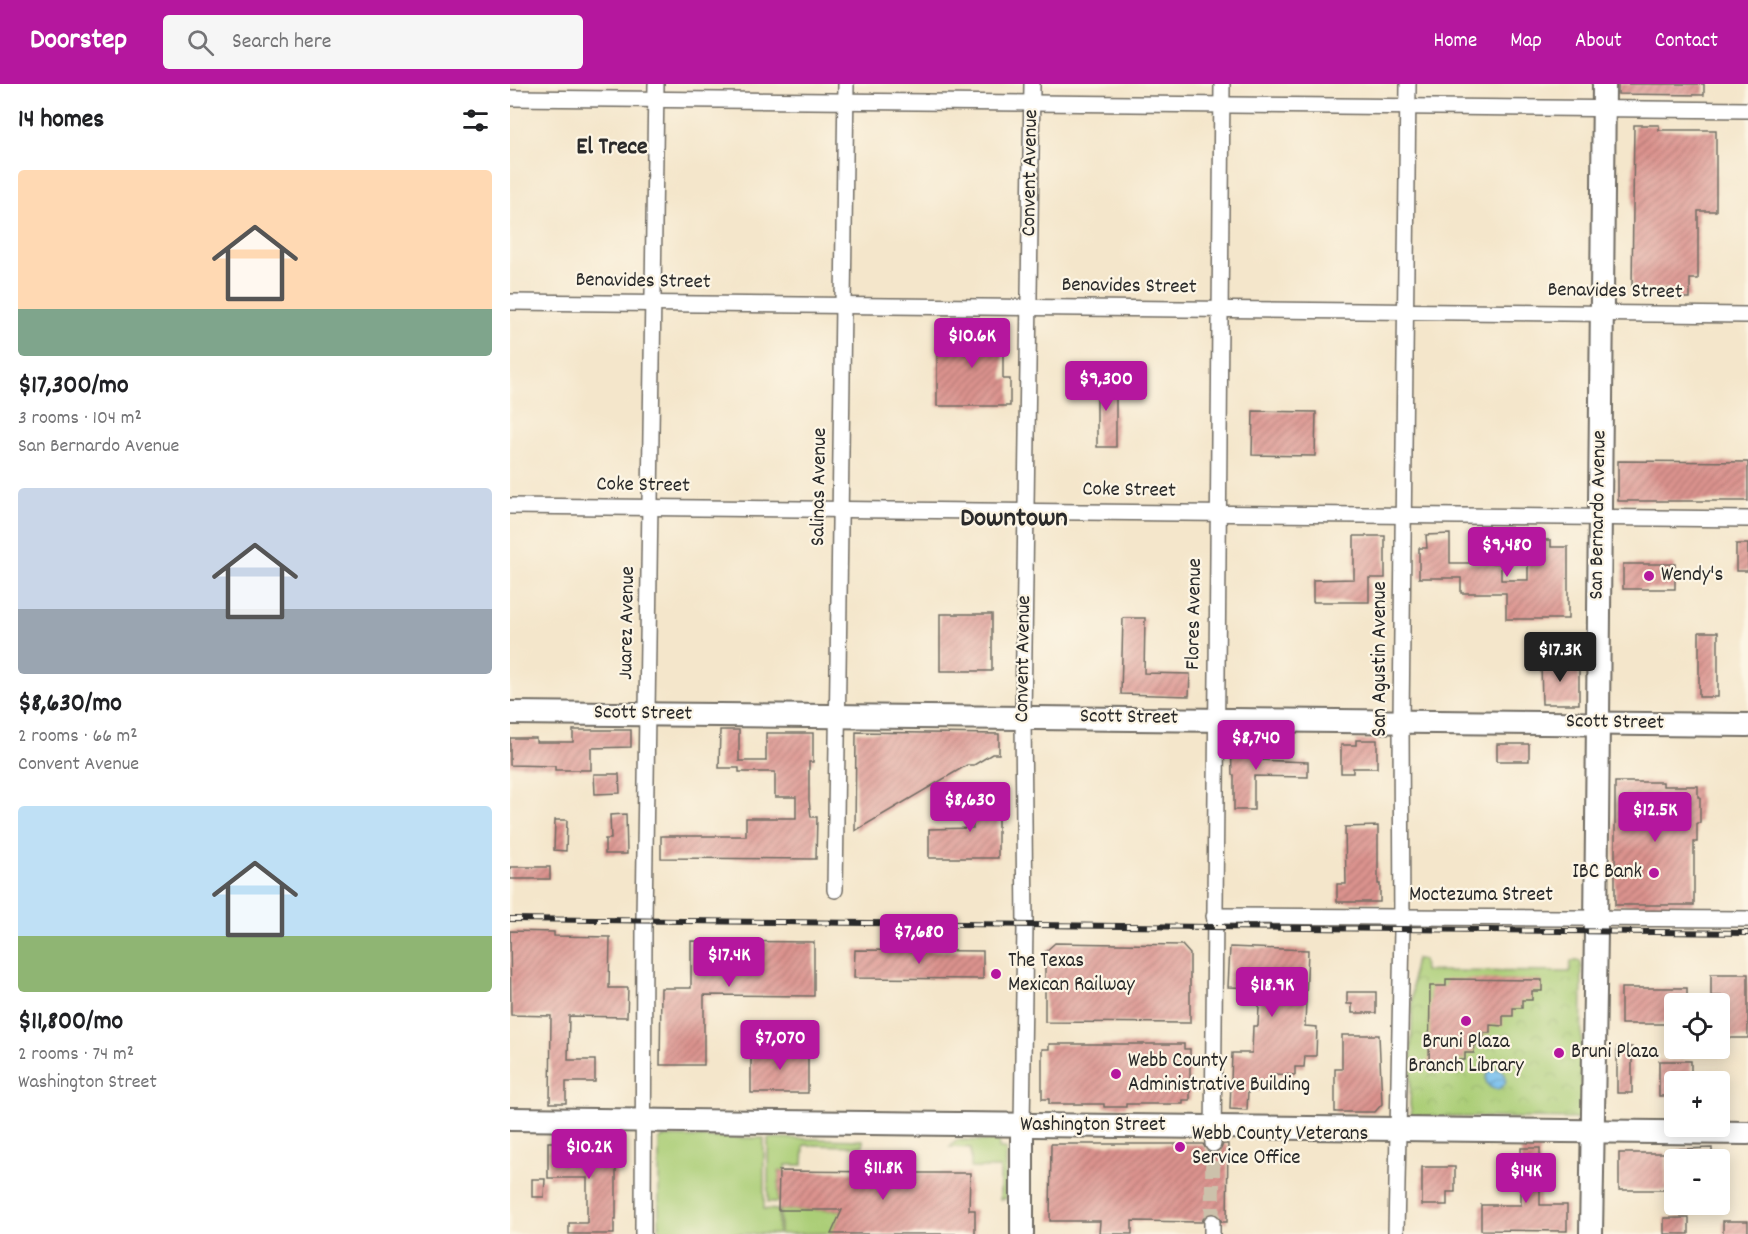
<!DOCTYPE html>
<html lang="en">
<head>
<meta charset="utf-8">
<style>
  :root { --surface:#fff; --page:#f6f6f6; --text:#202124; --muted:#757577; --accent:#b5179e }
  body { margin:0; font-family:Dekko,sans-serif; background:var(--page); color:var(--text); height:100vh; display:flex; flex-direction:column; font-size:22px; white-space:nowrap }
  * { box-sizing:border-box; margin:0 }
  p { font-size:20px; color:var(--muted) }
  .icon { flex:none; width:33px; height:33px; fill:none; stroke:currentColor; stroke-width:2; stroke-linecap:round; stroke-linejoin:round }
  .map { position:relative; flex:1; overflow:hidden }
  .sheet { display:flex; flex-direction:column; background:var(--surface); width:510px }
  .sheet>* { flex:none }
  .buttons { position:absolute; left:1154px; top:909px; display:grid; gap:12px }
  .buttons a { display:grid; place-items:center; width:66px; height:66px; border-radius:6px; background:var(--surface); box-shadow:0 3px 15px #0003; font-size:30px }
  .price { position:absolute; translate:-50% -51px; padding:0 14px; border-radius:6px; background:var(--accent); color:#fff; font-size:20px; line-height:39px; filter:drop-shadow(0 2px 3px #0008) }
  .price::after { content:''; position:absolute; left:50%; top:36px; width:18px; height:14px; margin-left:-9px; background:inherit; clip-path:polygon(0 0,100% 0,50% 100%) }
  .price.active { background:#222; color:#fff }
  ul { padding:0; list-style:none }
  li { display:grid; align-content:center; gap:12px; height:318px; padding:0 18px }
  li span { display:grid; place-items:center; height:186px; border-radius:6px; color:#555 }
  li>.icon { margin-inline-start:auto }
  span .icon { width:108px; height:108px; fill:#fffc; stroke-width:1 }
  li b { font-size:26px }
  h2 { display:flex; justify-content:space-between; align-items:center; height:72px; padding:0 18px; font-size:26px }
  header { display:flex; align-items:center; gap:36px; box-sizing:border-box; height:84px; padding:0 30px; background:var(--accent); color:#fff }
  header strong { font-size:28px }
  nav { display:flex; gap:33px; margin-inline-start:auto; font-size:21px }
  .search { width:420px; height:54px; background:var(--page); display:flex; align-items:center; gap:15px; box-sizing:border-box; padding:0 21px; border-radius:6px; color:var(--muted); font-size:22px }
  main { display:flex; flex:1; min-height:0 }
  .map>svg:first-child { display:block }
  .green { fill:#abce77; stroke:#6b7c51; stroke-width:1.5 }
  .park { fill:url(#park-crowns); stroke:#6b7c51; stroke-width:1.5 }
  .water { fill:url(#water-waves); stroke:#50758d; stroke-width:1.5 }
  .building { fill:url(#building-hatch) }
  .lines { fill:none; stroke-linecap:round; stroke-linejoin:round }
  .street-tunnel { stroke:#ccc1ab; stroke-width:15; stroke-dasharray:15 8; stroke-linecap:butt }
  .street-casing { stroke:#716c63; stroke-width:18 }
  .secondary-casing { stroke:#716c63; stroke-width:26 }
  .street { stroke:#fff; stroke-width:15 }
  .secondary { stroke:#fff; stroke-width:22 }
  .rail-casing { stroke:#2b2b2b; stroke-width:6 }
  .rail { stroke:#fcf5e5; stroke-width:4; stroke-dasharray:11; stroke-linecap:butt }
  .poi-dot { fill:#b5179e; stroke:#fcf5e5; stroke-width:2 }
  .labels { text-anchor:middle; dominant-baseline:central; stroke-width:4.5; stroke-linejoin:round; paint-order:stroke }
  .street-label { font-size:21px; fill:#2b2b2b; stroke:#fcf5e5 }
  .poi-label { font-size:21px; fill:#2b2b2b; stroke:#fcf5e5; text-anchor:start }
  .quarter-label { font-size:24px; font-weight:bold; fill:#2b2b2b; stroke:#fcf5e5 }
  .district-label { font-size:27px; font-weight:bold; fill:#2b2b2b; stroke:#fcf5e5 }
</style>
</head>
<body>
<header>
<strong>Doorstep</strong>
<div class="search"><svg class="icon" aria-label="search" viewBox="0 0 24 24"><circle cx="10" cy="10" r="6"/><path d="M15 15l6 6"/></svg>Search here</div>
<nav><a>Home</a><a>Map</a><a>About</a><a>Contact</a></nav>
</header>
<main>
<section class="sheet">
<h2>14 homes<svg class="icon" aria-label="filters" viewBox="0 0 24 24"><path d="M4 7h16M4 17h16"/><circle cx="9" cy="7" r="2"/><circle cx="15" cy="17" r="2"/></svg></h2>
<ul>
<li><span style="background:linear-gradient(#ffd9b3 75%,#7fa58c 0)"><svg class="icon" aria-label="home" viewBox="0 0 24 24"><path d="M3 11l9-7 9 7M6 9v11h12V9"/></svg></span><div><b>$17,300/mo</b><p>3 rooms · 104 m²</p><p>San Bernardo Avenue</p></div></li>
<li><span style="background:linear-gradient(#c9d6e8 65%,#9aa5b1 0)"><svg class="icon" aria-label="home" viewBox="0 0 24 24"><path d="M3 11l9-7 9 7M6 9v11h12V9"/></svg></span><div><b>$8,630/mo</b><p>2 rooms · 66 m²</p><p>Convent Avenue</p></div></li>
<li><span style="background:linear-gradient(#bfe0f5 70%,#8fb573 0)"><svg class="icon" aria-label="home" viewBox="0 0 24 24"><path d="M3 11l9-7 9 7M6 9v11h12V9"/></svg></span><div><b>$11,800/mo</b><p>2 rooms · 74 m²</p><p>Washington Street</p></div></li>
</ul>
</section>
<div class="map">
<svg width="1238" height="1150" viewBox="0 0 1238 1150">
  <defs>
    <pattern id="park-crowns" width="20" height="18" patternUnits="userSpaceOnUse" patternTransform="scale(1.5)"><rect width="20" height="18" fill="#abce77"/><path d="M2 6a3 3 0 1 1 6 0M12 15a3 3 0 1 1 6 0" fill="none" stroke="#93b167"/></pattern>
    <pattern id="water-waves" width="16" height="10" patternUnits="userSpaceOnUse" patternTransform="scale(1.5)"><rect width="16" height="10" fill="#76bfef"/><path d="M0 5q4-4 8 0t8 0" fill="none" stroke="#619bc2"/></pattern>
    <pattern id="building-hatch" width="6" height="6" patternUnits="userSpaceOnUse" patternTransform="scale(1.5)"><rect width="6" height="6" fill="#db938e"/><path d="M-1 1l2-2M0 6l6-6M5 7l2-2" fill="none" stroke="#b27874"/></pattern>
  </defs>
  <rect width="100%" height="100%" fill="#fcf5e5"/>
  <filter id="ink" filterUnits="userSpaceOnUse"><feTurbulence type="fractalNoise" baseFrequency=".0167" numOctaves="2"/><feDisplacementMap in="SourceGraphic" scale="12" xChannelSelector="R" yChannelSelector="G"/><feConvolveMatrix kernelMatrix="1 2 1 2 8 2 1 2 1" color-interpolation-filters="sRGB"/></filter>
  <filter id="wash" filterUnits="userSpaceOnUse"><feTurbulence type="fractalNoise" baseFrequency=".008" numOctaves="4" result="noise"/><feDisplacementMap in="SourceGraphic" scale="24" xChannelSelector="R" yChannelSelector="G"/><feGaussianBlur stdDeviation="1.35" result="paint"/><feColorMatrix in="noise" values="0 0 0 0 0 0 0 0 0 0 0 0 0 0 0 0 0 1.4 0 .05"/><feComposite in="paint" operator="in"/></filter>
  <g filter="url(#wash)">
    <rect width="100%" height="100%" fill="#f4e6cb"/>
    <g class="green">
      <polygon points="153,1053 254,1054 254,1125 268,1126 268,1150 149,1150 149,1056"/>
      <polygon points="258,1054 353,1056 353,1062 294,1061 293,1081 276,1081 276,1087 269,1087 268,1118 258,1118"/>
      <polygon points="447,1056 489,1057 489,1065 496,1065 496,1115 490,1115 490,1084 461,1084 461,1064 440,1063"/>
      <polygon points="270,1126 342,1126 326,1139 323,1149 270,1150"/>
    </g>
    <polygon class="park" points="906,875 913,876 914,887 1060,888 1061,877 1070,877 1072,883 1071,1020 1070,1032 1067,1035 902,1032 900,1021 903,884"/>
    <circle class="water" cx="986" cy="995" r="10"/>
    <g id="blocks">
      <g class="building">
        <polygon points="1108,0 1194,0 1194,11 1108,10"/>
        <polygon points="1124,41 1149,41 1149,46 1206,46 1206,127 1188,127 1188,195 1180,195 1180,214 1157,214 1158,205 1122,205"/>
        <polygon points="493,243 493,295 500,295 500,322 427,322 427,248 468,248 468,244"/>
        <rect x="587" y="292" width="19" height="71"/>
        <polygon points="743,327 806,328 805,372 742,371"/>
        <polygon points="1108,377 1238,378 1238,417 1108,417"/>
        <polygon points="940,450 940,479 991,479 991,496 1018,496 1018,456 1041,456 1041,463 1058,463 1058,535 996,535 996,509 951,509 951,494 909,494 909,464 917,464 916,451"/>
        <polygon points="844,452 875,452 875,494 859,494 859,518 803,518 803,496 844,495"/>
        <rect x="1226" y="460" width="12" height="27"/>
        <rect x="1113" y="480" width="52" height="25"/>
        <rect x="430" y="530" width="52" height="57"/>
        <polygon points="613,534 635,534 634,589 680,590 679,612 611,610"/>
        <rect x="1189" y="548" width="19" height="65"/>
        <polygon points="1031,578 1069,578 1069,620 1032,620"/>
        <polygon points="63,646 121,646 121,663 81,664 81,686 45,686 45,682 0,681 0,654 26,654 26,658 63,658"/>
        <polygon points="210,646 229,646 229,677 256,677 256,649 303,649 303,678 299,678 299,716 301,733 307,733 306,775 151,774 151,752 236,752 236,734 286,734 286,713 265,713 265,688 229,688 229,684 209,684"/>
        <polygon points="346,648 489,650 489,670 482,670 464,681 457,681 345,747"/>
        <polygon points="733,651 733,658 748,658 748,676 798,678 798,693 744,692 744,726 724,726 724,691 722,691 721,652"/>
        <polygon points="846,656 867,656 867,684 843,684 843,689 831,689 831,661 846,661"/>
        <rect x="987" y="660" width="32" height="17"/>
        <polygon points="84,690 109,690 110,709 85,710"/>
        <polygon points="1105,698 1153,698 1153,702 1188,702 1188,713 1190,713 1190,739 1187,739 1187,758 1184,758 1184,821 1105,821"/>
        <polygon points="462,709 488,709 488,774 419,774 419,745 463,744"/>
        <polygon points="116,730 117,770 95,770 95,755 101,755 100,731"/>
        <polygon points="45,736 57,736 56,767 44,766"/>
        <polygon points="868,742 868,800 870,800 870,818 827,818 827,800 836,800 835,743"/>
        <rect x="0" y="783" width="40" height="12"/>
        <polygon points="0,847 44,848 44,852 100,853 99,904 118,904 117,933 59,932 58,976 85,976 85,998 56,998 56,1019 40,1019 41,932 1,931"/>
        <polygon points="181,857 304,858 304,912 194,911 194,981 150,981 151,904 181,904"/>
        <polygon points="545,859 672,861 680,870 680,939 535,938 535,868"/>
        <polygon points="720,863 798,866 795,942 807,943 806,972 795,972 794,983 785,983 785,991 763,990 762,1007 738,1007 737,1026 720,1025 722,969 742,969 743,942 748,942 750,904 718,903"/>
        <polygon points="345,866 473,867 473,895 344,894"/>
        <polygon points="1201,890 1238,890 1238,954 1218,954 1218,912 1201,912"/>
        <polygon points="936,895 1032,896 1032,907 1022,907 1022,916 1012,916 1012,924 1003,924 1003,932 993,932 993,942 980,941 980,949 974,949 973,960 965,960 964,969 955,969 955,976 945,976 945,984 919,983 920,902 936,902"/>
        <polygon points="1111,904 1177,904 1177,915 1164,915 1164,940 1111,940"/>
        <polygon points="837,908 866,908 866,929 842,929 842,920 837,920"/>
        <polygon points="832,951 869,951 872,1020 865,1028 825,1028 825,985 832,985"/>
        <polygon points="539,960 674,960 674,965 680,965 680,1016 673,1016 673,1020 616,1020 616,1023 594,1023 594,1020 539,1020 539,1015 532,1015 532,965 539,965"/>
        <rect x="1107" y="963" width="15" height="46"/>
        <rect x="241" y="965" width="57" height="44"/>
        <polygon points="1149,977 1181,977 1181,998 1164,998 1164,1012 1149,1012"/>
        <polygon points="38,1058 106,1058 106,1135 104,1135 104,1150 59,1150 59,1139 77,1139 77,1094 38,1094"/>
        <polygon points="541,1060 693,1060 698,1068 704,1070 711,1065 713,1060 718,1060 717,1138 712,1138 707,1130 701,1128 694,1133 692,1138 622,1137 622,1150 589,1150 590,1137 540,1137"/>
        <polygon points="1011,1064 1030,1064 1030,1121 1057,1121 1057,1147 971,1146 971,1121 1011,1121"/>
        <polygon points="1202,1064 1202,1076 1169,1076 1169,1065"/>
        <rect x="1109" y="1069" width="47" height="37"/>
        <polygon points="912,1083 945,1083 945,1108 937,1108 937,1121 912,1121"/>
        <polygon points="394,1086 409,1089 460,1089 459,1126 465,1126 465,1150 321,1150 332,1126 268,1126 269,1087 387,1088"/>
        <polygon points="22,1095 35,1095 34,1113 22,1113"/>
        <rect x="1154" y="1134" width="25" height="16"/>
        <rect x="1213" y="1137" width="25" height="13"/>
      </g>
    </g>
  </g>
  <g filter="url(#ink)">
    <use href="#blocks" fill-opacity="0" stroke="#716c63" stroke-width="1.5"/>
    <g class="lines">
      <polyline class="street-tunnel" points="702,1138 703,1060"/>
      <defs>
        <g id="street">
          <polyline points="0,14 1238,26"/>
          <polyline points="0,218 1238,231"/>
          <polyline points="0,422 1238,435"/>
          <polyline points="325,806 336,0"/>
          <polyline points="704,832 1238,835"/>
          <polyline points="512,1042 515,841 513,633 522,0"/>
          <polyline points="703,1060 712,0"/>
          <polyline points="133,1150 134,836 146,0"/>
          <polyline points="702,1150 702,1138"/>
          <polyline points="886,1150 892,845 891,637 898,0"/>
        </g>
        <g id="secondary">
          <polyline points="0,629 1238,641"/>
          <polyline points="0,1035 1238,1049"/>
          <polyline points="512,1150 512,1042"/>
          <polyline points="1081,1150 1086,847 1094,0"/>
        </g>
      </defs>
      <use href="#street" class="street-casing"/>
      <use href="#secondary" class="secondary-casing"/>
      <use href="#street" class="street"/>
      <use href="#secondary" class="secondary"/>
      <defs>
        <polyline id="rail" points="0,835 1238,849"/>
      </defs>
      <use href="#rail" class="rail-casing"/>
      <use href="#rail" class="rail"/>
    </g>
  </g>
  <g class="poi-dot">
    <circle cx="1139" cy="492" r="6"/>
    <circle cx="1144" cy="789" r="6"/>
    <circle cx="486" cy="890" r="6"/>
    <circle cx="956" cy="937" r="6"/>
    <circle cx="1049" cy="969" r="6"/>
    <circle cx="606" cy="990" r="6"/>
    <circle cx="670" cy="1063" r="6"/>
  </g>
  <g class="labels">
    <g class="street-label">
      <text transform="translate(521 89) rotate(-89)">Convent Avenue</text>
      <text transform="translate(133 198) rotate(1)">Benavides Street</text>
      <text transform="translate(619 203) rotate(1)">Benavides Street</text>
      <text transform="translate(1105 208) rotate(1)">Benavides Street</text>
      <text transform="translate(133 402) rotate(1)">Coke Street</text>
      <text transform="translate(310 403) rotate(-89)">Salinas Avenue</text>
      <text transform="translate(619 407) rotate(1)">Coke Street</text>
      <text transform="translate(1089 431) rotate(-89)">San Bernardo Avenue</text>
      <text transform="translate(685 530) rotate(-89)">Flores Avenue</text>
      <text transform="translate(118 539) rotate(-89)">Juarez Avenue</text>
      <text transform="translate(514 575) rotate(-89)">Convent Avenue</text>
      <text transform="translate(871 575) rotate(-90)">San Agustin Avenue</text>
      <text transform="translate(133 630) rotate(1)">Scott Street</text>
      <text transform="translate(619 634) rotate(1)">Scott Street</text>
      <text transform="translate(1105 639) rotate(1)">Scott Street</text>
      <text x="971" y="812">Moctezuma Street</text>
      <text x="583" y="1042">Washington Street</text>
    </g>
    <g class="poi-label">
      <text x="1151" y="492">Wendy's</text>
      <text x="1132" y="789" text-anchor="end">IBC Bank</text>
      <text x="498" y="878">The Texas<tspan x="498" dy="24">Mexican Railway</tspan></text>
      <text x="956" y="959" text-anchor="middle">Bruni Plaza<tspan x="956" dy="24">Branch Library</tspan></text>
      <text x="1061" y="969">Bruni Plaza</text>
      <text x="618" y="978">Webb County<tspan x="618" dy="24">Administrative Building</tspan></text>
      <text x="682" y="1051">Webb County Veterans<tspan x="682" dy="24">Service Office</tspan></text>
    </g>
    <g class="quarter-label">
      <text x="102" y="64">El Trece</text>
    </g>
    <g class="district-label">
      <text x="504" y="435">Downtown</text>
    </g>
  </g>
</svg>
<div class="buttons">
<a><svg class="icon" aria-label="locate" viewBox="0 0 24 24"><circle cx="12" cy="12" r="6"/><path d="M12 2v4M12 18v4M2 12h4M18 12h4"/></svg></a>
<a>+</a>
<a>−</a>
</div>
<b class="price" style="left:462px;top:285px">$10.6K</b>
<b class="price" style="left:596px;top:328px">$9,300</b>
<b class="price" style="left:997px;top:494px">$9,480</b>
<b class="price active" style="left:1050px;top:599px">$17.3K</b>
<b class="price" style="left:746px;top:687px">$8,740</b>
<b class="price" style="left:460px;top:749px">$8,630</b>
<b class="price" style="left:1145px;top:759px">$12.5K</b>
<b class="price" style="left:409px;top:881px">$7,680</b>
<b class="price" style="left:219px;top:904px">$17.4K</b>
<b class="price" style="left:762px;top:934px">$18.9K</b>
<b class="price" style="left:270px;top:987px">$7,070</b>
<b class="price" style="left:79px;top:1096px">$10.2K</b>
<b class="price" style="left:373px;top:1117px">$11.8K</b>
<b class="price" style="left:1016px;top:1120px">$14K</b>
</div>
</main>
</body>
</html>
